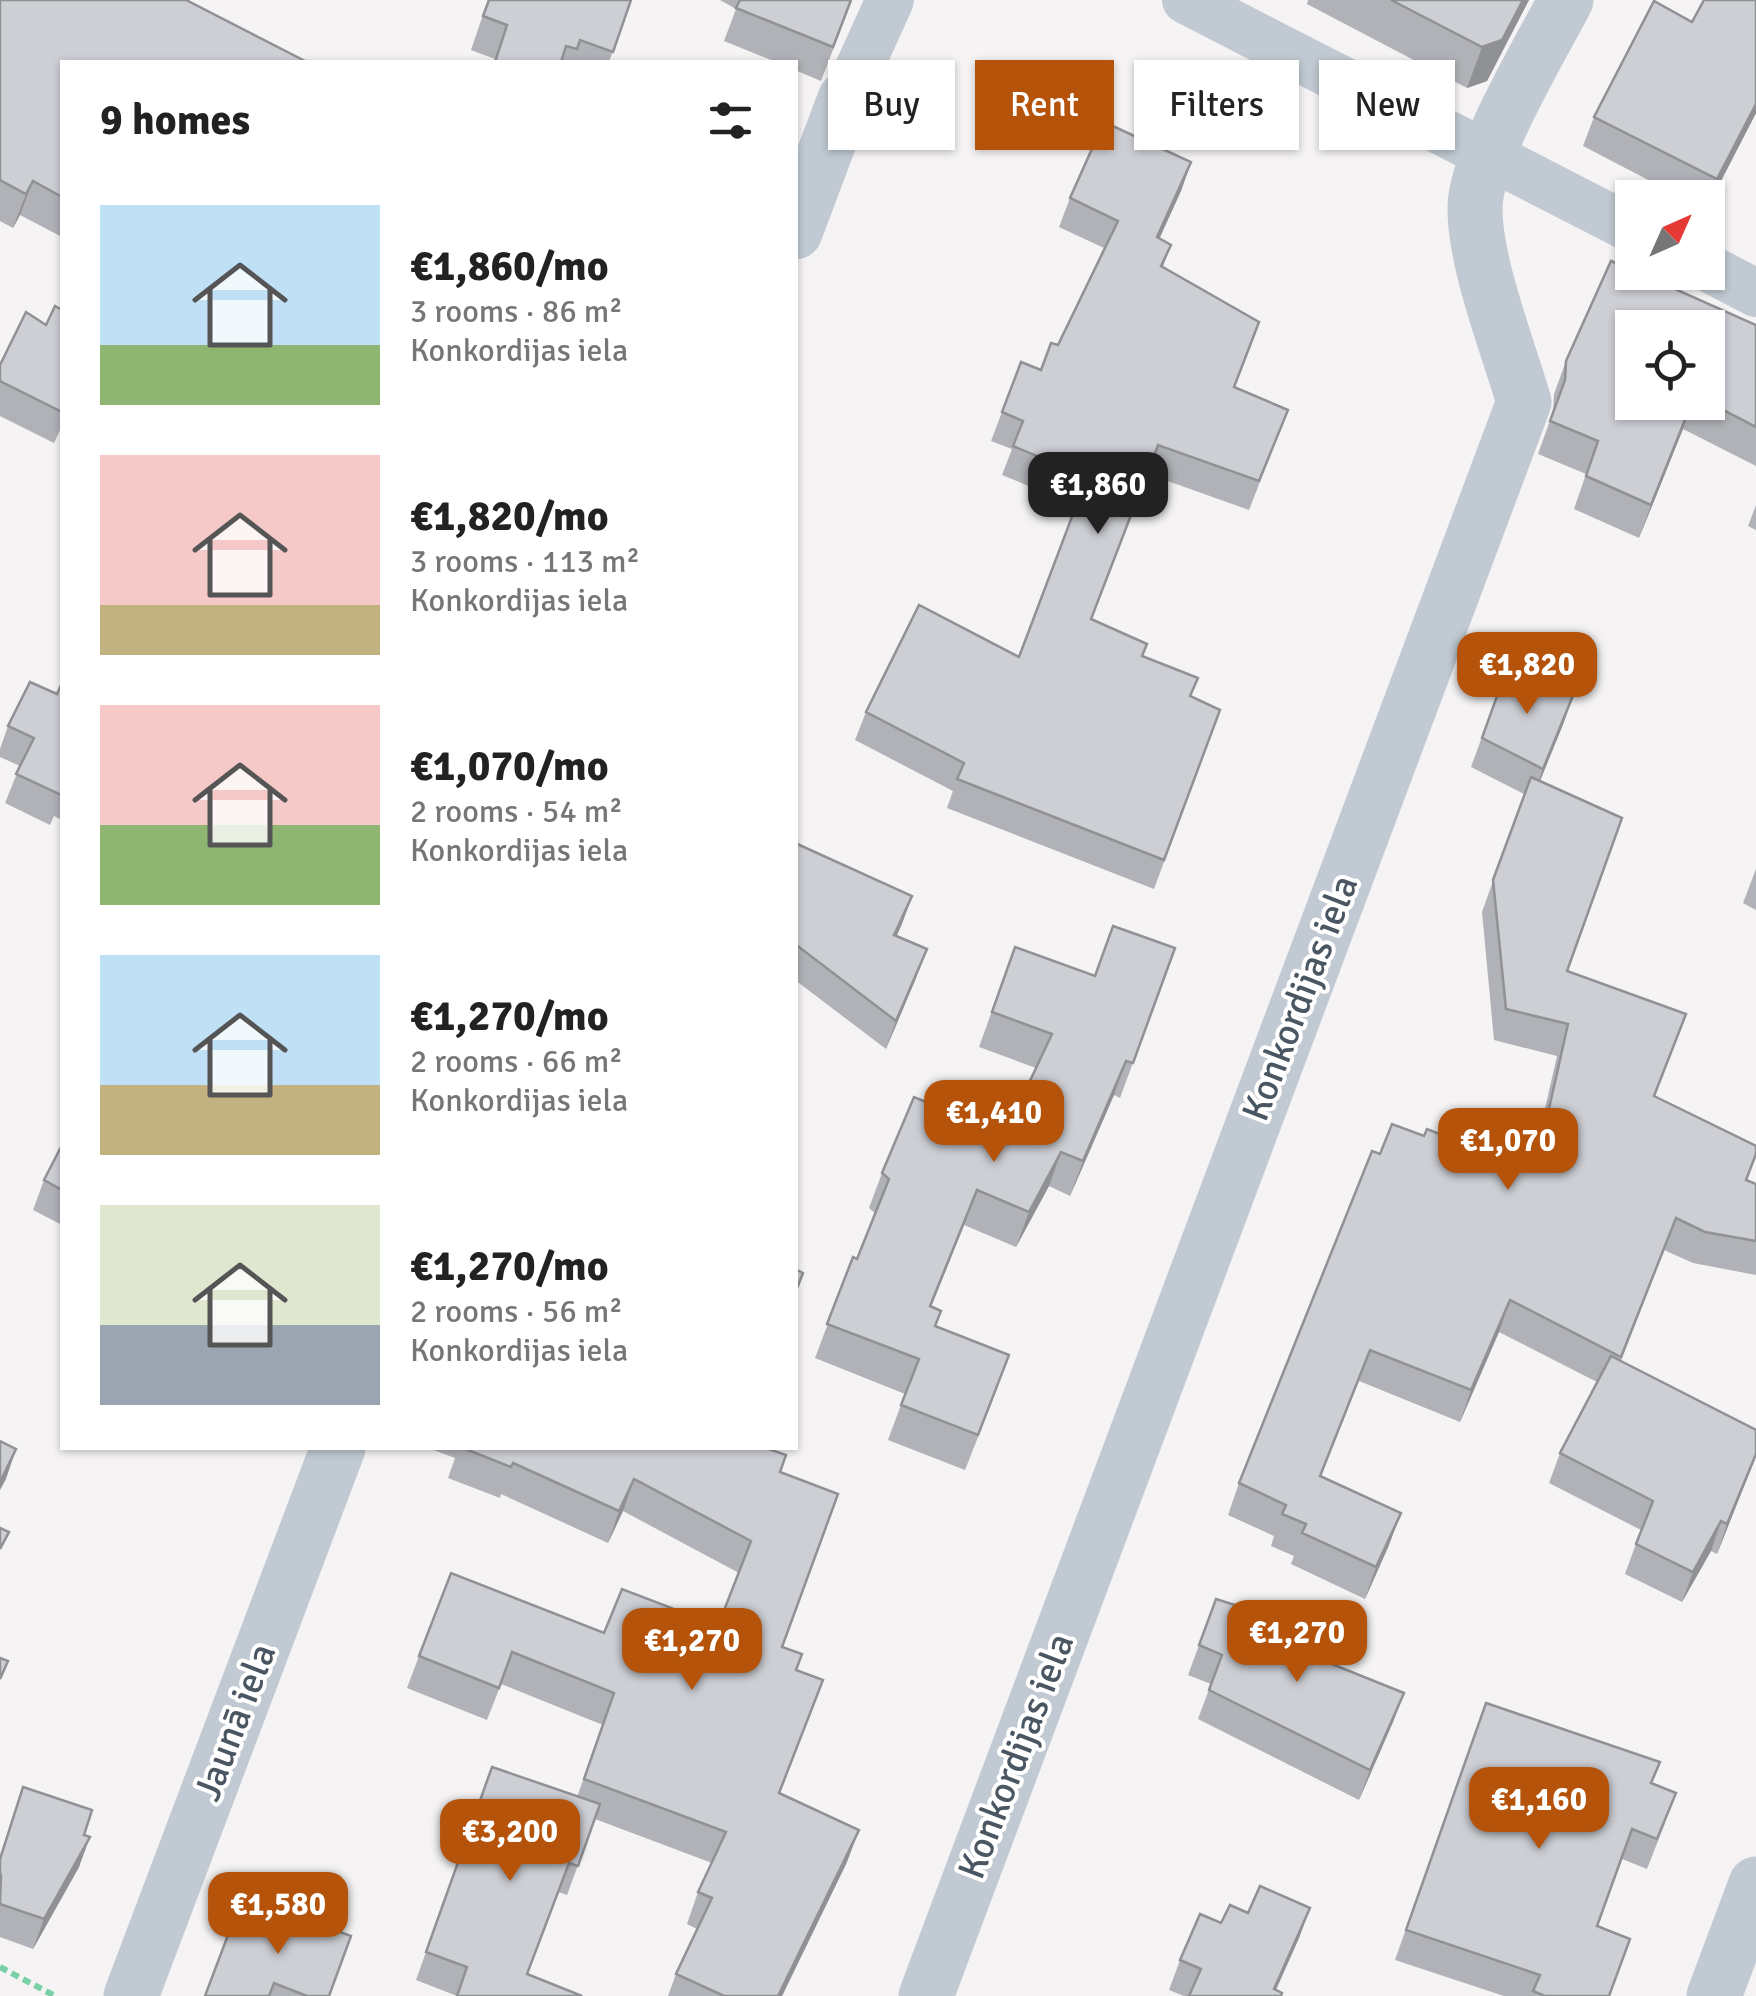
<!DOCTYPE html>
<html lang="en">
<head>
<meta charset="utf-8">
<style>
  :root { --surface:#fff; --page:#f2f2f2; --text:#222; --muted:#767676; --accent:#b45309 }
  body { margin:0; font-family:Signika,sans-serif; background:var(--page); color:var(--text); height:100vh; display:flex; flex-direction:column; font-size:38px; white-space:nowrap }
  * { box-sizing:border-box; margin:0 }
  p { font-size:32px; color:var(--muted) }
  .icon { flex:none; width:55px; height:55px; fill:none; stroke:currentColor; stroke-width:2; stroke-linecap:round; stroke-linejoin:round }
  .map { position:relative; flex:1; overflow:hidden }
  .sheet { position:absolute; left:60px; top:60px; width:738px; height:1390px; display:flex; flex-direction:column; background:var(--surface); border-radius:0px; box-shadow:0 2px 8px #0004 }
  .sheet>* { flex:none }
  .banner { position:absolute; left:828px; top:60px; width:778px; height:90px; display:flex; gap:20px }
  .needle { width:65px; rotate:45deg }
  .buttons { position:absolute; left:1615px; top:180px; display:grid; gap:20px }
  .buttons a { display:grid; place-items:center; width:110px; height:110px; border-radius:0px; background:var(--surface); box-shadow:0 2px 8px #0004; font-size:50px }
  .price { position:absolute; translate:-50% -85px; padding:0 22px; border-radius:20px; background:var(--accent); color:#fff; font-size:32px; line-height:65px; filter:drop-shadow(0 2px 5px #0008) }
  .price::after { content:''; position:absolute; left:50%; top:60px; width:30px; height:22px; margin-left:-15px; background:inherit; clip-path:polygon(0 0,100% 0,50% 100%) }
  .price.current { background:#222; color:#fff }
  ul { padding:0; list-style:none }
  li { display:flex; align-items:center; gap:30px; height:250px; padding:0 40px }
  li span { display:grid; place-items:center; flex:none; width:280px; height:200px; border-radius:0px; color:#555 }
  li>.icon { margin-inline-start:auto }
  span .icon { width:120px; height:120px; fill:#fffc; stroke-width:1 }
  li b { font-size:42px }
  h2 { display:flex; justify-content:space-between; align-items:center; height:120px; padding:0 40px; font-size:42px }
  .pill { padding:0 35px; border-radius:0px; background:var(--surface); box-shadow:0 2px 8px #0004; font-size:35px; line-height:90px }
  .pill.current { background:var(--accent); color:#fff }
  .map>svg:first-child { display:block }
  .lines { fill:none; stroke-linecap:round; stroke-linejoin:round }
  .path { stroke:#7ad0a6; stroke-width:6; stroke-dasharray:8 5; stroke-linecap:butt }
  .pedestrian { stroke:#c1cad2; stroke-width:48 }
  .minor { stroke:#c1cad2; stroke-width:55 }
  .wall { fill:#b0b2b7; fill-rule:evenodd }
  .shaded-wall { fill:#909195 }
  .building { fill:#cdcfd5; stroke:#909195; stroke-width:2.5 }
  .labels { text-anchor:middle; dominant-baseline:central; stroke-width:8; stroke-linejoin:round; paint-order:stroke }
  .street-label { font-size:38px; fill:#4a5661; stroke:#fff }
</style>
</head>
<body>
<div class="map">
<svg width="1756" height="1996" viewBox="0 0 1756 1996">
  <rect width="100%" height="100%" fill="#f5f3f3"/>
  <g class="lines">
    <polyline class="path" points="0,1967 55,1996"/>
    <g class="pedestrian">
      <polyline points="1186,0 1632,229"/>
      <polyline points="845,99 890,0"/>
      <polyline points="1708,268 1756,293"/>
    </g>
    <g class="minor">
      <polyline points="795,232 845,99"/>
      <polyline points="131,1996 338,1448"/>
      <path d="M926,1996l598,-1594c-16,-55 -49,-138 -49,-193 -1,-50 66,-161 91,-209"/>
      <polyline points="1714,1996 1756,1884"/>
    </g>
  </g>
  <g class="wall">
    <polygon points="0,0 62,62 62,237 20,215 13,228 0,221"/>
    <polygon points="488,0 631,0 609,62 494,62 495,59 471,50"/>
    <polygon points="720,0 852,0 821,81 795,70 795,62 776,62 724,41 736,9"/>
    <polygon points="1308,0 1529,0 1487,81 1467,88 1307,4"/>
    <polygon points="1756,113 1708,206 1708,198 1683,198 1583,146 1594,117"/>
    <polygon points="1191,162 1181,191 1159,238 1171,245 1163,267 1235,387 1288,410 1249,510 1148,474 1091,619 1142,656 1191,697 1220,710 1154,889 947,808 953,791 855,740 866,712 1019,657 1076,505 1002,475 1012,449 991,441 1021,362 1041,370 1058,345 1104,248 1059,227 1070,198"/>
    <path d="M1611,261l21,9v2h5l119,53v141l-73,-37 -44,109 -65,-29 12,-35 -48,-20 15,-42 1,-18 12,-33zM1632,328h76v74h-76z"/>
    <polygon points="62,310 62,426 54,443 0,416 0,365"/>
    <polygon points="1756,505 1756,530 1748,526"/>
    <polygon points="1507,668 1564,722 1540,781 1567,971 1655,1096 1747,1180 1756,1184 1756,1275 1693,1263 1664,1250 1621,1361 1756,1430 1756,1456 1717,1554 1711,1551 1682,1602 1625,1574 1641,1530 1549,1483 1560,1453 1597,1382 1499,1332 1460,1422 1359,1381 1321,1476 1389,1545 1365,1599 1291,1564 1294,1556 1271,1546 1274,1536 1228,1515 1239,1483 1380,1154 1424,1136 1531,1170 1557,1056 1494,1040 1482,912 1524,794 1471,767"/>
    <polygon points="62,683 62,820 54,816 50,825 5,803 20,766 0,757 0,749 8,726 57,694"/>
    <polygon points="795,843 902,924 896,936 916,978 886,1049 795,980"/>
    <polygon points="1756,869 1756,910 1743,903"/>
    <polygon points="1015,947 1095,976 1175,948 1120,1098 1114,1095 1070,1196 1049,1186 1016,1247 964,1225 931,1307 935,1326 997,1389 965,1470 888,1440 905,1394 815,1358 853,1257 857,1259 875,1213 869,1208 882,1173 1005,1134 1036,1068 979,1047"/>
    <polygon points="62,1145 62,1225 33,1210 44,1180"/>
    <polygon points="428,1448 766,1448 780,1472 782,1647 796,1670 823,1680 780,1793 847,1862 782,1996 668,1996 676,1974 697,1929 687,1924 698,1892 712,1863 595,1819 567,1895 558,1892 457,1996 416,1980 492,1767 577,1797 603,1725 501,1684 487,1720 407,1688 419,1656 604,1633 718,1626 739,1573 623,1511 608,1543 501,1494 500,1498 448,1478 455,1458"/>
    <polygon points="1216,1599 1295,1624 1287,1646 1404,1693 1393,1722 1359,1800 1198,1719 1211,1684 1188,1675"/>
    <polygon points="1486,1703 1652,1784 1665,1823 1647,1869 1622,1859 1597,1926 1609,1996 1504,1996 1395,1960"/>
    <polygon points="23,1787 84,1835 79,1867 33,1949 0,1937 0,1856"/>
    <polygon points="1310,1908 1299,1938 1276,1990 1281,1996 1184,1996 1169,1990 1180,1960 1221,1923 1248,1913"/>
    <polygon points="232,1936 329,1996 205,1996"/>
  </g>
  <g class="shaded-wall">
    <polygon points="1523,0 1529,0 1487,81 1467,88 1482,47"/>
    <polygon points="1756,104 1756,113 1708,206 1717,179"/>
    <polygon points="1191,162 1181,191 1147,266 1157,237"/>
    <polygon points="33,181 20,215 13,228 26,194"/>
    <polygon points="1693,402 1683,429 1639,538 1651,505"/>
    <polygon points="1574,693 1564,722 1533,798 1543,769"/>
    <polygon points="912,896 902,924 884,964 894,935"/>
    <polygon points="927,949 916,978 886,1049 896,1021"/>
    <polygon points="1126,1061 1114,1095 1070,1196 1083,1161"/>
    <polygon points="1061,1152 1049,1186 1016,1247 1029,1212"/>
    <polygon points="977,1190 964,1225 917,1341 930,1306"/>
    <polygon points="1510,1300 1499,1332 1460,1422 1471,1390"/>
    <polygon points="16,1449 6,1479 0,1490 0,1482"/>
    <polygon points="1756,1454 1756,1456 1717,1554 1727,1524"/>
    <polygon points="634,1479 623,1511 608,1543 619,1511"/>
    <polygon points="1401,1513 1389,1545 1365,1599 1376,1567"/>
    <polygon points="1721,1521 1711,1551 1682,1602 1693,1572"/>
    <polygon points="1404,1693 1393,1722 1359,1800 1370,1770"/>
    <polygon points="859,1830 847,1862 782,1996 778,1996"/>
    <polygon points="90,1837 79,1867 33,1949 44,1919"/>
    <polygon points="1310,1908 1299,1938 1273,1996 1271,1996"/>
  </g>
  <g class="building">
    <polygon points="0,0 186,0 307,62 62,62 62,197 33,181 26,194 0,180"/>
    <polygon points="489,0 631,0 613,52 580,40 577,49 566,46 561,62 495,62 507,25 483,16"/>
    <polygon points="740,0 851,0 833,47 736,8"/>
    <polygon points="1391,0 1523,0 1502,40 1482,47"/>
    <polygon points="1704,0 1756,0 1756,104 1717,179 1594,117 1654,1 1692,22"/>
    <polygon points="1104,122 1191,162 1157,237 1171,245 1161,266 1259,322 1234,387 1288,410 1259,481 1158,445 1091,619 1147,644 1142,656 1198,678 1190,696 1220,710 1164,860 957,779 964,763 866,712 919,605 1019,657 1087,477 1013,446 1023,421 1002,412 1021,362 1041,370 1051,343 1058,345 1118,221 1070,198"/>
    <polygon points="1611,261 1632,270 1632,272 1637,272 1756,325 1756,427 1708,402 1708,328 1632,328 1632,402 1692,402 1651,505 1586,476 1598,441 1550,421 1565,380 1566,361"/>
    <polygon points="55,306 62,310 62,412 0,381 0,365 26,312 46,325"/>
    <polygon points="1507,668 1574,693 1543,769 1482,738"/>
    <polygon points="30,682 57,694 62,683 62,791 61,795 16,774 34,738 8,726"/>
    <polygon points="1531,777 1622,818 1567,971 1686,1014 1654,1096 1756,1146 1756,1154 1746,1180 1756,1184 1756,1241 1705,1232 1676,1218 1621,1357 1510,1300 1471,1390 1370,1350 1320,1476 1401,1513 1376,1567 1302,1533 1306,1524 1282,1514 1286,1505 1239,1483 1372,1151 1380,1154 1392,1124 1424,1136 1427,1129 1535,1171 1568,1024 1506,1009 1493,880"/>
    <polygon points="795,843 912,896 894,935 927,949 896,1021 795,944"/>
    <polygon points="1113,926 1175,948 1133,1063 1126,1061 1083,1161 1061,1152 1029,1212 977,1190 930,1306 941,1311 935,1326 1009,1355 978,1435 901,1405 919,1359 827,1324 853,1257 857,1259 889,1179 882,1173 914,1097 1005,1134 1052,1034 992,1012 1015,947 1095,976"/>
    <polygon points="62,1145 62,1190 44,1180"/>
    <polygon points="795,1269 803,1273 795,1293"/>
    <polygon points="1611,1356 1756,1430 1756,1454 1727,1524 1721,1521 1693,1572 1636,1544 1653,1501 1560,1453"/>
    <polygon points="0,1441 16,1449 0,1482"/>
    <polygon points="463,1448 766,1448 786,1455 780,1472 838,1494 782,1647 802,1654 796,1670 823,1680 779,1793 859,1830 778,1996 724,1996 676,1974 712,1898 698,1892 726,1832 584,1779 614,1693 512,1652 499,1688 419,1656 451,1573 604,1633 622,1589 718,1626 751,1541 634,1479 619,1511 513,1463 511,1467"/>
    <polygon points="0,1528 9,1532 0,1549"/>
    <polygon points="1216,1599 1295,1624 1287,1646 1404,1693 1370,1770 1209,1690 1222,1655 1199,1645"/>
    <polygon points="0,1658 8,1661 0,1679"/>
    <polygon points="1486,1703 1660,1762 1651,1783 1676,1793 1657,1839 1632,1829 1597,1926 1630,1939 1609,1996 1545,1996 1533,1991 1540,1975 1406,1930"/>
    <polygon points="492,1767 600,1804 578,1866 569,1863 527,1974 582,1996 457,1996 467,1967 426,1952"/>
    <polygon points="23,1787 92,1810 84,1835 90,1837 44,1919 0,1904 1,1875 0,1874 0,1859"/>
    <polygon points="1260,1886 1310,1908 1274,1989 1282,1993 1281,1996 1189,1996 1201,1969 1180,1960 1200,1914 1221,1923 1230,1905 1248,1913"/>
    <polygon points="244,1905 294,1924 297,1916 351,1936 329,1996 307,1996 274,1983 269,1996 205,1996 228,1935 232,1936"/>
  </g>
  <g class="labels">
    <g class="street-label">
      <text transform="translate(1300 998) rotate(-69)">Konkordijas iela</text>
      <text transform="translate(235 1722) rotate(-69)">Jaunā iela</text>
      <text transform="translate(1016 1756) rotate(-69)">Konkordijas iela</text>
    </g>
  </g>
</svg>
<div class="buttons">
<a><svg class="needle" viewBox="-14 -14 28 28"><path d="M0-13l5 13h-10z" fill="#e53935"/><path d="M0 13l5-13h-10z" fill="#767676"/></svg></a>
<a><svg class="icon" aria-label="locate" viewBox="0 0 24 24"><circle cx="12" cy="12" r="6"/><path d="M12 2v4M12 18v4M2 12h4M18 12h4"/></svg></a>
</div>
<b class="price current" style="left:1098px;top:537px">€1,860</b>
<b class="price" style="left:1527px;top:717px">€1,820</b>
<b class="price" style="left:994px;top:1165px">€1,410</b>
<b class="price" style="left:1508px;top:1193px">€1,070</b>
<b class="price" style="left:1297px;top:1685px">€1,270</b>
<b class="price" style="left:692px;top:1693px">€1,270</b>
<b class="price" style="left:1539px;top:1852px">€1,160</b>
<b class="price" style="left:510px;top:1884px">€3,200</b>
<b class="price" style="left:278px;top:1957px">€1,580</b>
<div class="banner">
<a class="pill">Buy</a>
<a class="pill current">Rent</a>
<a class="pill">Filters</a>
<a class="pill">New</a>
</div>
<section class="sheet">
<h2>9 homes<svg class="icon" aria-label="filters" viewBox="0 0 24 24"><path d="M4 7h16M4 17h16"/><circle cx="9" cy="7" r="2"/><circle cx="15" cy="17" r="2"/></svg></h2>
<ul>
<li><span style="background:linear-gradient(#bfe0f5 70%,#8fb573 0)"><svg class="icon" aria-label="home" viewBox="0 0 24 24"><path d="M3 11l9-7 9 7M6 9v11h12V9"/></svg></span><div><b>€1,860/mo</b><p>3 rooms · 86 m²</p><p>Konkordijas iela</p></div></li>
<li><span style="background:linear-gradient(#f6c9c9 75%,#c2b280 0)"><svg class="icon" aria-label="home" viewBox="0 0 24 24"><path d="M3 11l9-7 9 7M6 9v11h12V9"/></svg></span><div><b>€1,820/mo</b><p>3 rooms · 113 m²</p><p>Konkordijas iela</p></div></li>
<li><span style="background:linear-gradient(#f6c9c9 60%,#8fb573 0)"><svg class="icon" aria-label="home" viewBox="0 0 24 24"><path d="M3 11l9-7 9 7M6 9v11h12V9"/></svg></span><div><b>€1,070/mo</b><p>2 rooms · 54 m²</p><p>Konkordijas iela</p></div></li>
<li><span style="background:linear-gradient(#bfe0f5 65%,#c2b280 0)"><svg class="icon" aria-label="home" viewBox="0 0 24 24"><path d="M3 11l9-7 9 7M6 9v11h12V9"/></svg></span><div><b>€1,270/mo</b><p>2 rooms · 66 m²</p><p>Konkordijas iela</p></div></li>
<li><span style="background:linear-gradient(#dfe7d0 60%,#9aa5b1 0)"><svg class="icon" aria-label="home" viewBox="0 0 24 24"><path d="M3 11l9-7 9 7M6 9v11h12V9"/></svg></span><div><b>€1,270/mo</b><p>2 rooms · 56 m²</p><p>Konkordijas iela</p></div></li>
</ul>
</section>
</div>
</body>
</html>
